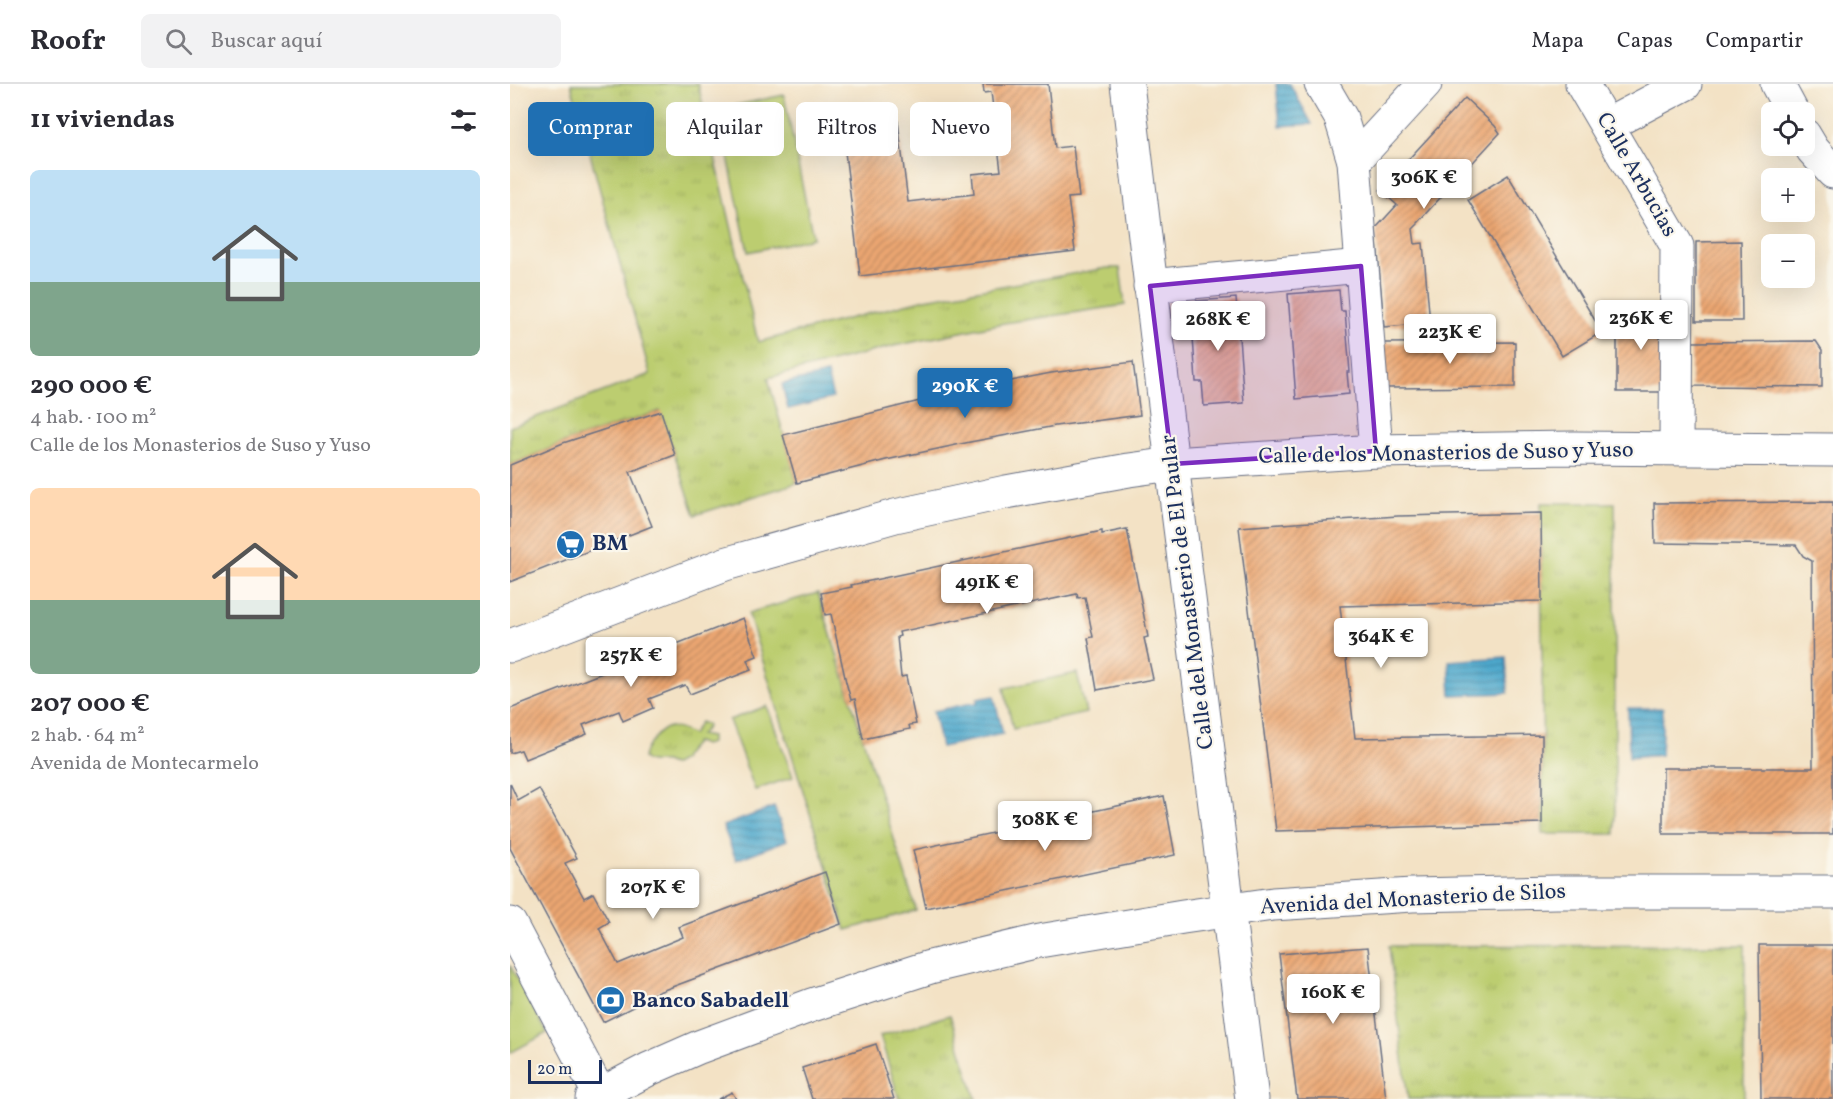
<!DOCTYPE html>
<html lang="es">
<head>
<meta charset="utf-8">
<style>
  :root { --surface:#fff; --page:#f2f2f3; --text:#2b2b33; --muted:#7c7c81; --line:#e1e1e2; --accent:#1f6fb2 }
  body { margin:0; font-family:Vollkorn,serif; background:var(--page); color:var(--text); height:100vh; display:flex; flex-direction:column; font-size:22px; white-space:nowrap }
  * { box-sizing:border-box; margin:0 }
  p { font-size:20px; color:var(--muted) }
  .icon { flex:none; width:33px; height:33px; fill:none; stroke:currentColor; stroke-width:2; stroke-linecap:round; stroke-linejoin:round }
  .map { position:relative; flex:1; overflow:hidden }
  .drawer { display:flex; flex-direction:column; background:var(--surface); width:510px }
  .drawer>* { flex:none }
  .top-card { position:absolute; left:18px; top:18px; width:570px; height:54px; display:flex; gap:12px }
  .fabs { position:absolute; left:1251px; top:18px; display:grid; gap:12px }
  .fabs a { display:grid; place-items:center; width:54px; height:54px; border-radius:9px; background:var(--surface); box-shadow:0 6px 24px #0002; font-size:30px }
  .scale { position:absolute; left:18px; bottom:15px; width:74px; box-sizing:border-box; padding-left:6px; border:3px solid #1b2f5e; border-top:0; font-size:16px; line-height:21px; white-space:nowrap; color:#1b2f5e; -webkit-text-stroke:4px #fbf7ec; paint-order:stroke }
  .price { position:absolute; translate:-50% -51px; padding:0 14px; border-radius:6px; background:#fff; color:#222; font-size:20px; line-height:39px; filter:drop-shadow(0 2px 3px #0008) }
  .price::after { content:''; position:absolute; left:50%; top:36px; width:18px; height:14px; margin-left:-9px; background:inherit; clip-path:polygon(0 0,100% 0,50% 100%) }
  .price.active { background:var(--accent); color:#fff }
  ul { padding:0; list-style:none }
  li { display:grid; align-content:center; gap:12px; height:318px; padding:0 30px }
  li span { display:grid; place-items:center; height:186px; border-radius:9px; color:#555 }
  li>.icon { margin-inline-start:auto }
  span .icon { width:108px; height:108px; fill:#fffc; stroke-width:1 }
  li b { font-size:26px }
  h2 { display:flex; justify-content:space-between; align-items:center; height:72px; padding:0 30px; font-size:26px }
  .tag { padding:0 21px; border-radius:9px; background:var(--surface); box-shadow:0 6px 24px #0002; font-size:21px; line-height:54px }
  .tag.active { background:var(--accent); color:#fff }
  header { display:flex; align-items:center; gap:36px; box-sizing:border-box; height:84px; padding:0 30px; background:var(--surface); border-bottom:2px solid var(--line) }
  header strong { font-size:28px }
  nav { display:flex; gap:33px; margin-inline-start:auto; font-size:21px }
  .search { width:420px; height:54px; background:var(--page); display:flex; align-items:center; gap:15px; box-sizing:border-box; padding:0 21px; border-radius:9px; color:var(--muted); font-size:22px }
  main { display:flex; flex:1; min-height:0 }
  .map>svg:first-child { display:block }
  .green { fill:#bccd6f; stroke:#6c7e66; stroke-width:1.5 }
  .park { fill:url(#park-tufts); stroke:#6c7e66; stroke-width:1.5 }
  .water { fill:url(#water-rules); stroke:#346c95; stroke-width:1.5 }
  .building { fill:url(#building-hatch) }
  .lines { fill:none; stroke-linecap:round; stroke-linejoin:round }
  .minor-casing { stroke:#676e82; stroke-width:35 }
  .minor { stroke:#fff; stroke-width:33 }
  .marked { fill:#7b2cbf; fill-opacity:0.2; stroke:#7b2cbf; stroke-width:4.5; stroke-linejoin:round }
  .labels { text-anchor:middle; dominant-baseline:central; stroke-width:4.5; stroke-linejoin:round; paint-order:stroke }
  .street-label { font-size:22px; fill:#1b2f5e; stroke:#fbf7ec }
  .poi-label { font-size:22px; font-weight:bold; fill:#1b2f5e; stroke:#fbf7ec; text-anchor:start }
</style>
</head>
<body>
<header>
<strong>Roofr</strong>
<div class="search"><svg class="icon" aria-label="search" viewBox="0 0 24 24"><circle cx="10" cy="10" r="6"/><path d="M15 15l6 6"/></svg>Buscar aquí</div>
<nav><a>Mapa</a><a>Capas</a><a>Compartir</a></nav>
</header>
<main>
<section class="drawer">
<h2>11 viviendas<svg class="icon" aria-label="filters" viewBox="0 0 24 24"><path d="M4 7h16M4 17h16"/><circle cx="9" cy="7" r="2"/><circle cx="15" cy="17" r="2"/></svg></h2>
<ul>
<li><span style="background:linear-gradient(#bfe0f5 60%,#7fa58c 0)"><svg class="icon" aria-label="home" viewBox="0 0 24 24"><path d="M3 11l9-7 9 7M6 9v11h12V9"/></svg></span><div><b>290 000 €</b><p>4 hab. · 100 m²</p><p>Calle de los Monasterios de Suso y Yuso</p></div></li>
<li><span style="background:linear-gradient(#ffd9b3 60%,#7fa58c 0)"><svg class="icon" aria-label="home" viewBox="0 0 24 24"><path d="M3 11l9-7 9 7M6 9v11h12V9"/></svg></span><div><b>207 000 €</b><p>2 hab. · 64 m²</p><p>Avenida de Montecarmelo</p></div></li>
</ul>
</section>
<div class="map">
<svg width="1323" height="1015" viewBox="0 0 1323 1015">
  <defs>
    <pattern id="park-tufts" width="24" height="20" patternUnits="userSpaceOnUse" patternTransform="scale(1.5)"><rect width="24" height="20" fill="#bccd6f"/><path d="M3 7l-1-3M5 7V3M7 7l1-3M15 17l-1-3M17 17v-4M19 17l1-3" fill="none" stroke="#a1b063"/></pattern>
    <pattern id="water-rules" width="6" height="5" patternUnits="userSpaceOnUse" patternTransform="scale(1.5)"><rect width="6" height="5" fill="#4ea8cc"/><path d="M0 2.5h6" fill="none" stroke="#4089a9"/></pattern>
    <pattern id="building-hatch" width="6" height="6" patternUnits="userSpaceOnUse" patternTransform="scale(1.5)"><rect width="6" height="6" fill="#eba671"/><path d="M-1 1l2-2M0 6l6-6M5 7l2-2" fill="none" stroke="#be8860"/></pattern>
  </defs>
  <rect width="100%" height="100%" fill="#fbf7ec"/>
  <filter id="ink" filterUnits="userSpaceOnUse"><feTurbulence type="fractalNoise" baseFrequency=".0167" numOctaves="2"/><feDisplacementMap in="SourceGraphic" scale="12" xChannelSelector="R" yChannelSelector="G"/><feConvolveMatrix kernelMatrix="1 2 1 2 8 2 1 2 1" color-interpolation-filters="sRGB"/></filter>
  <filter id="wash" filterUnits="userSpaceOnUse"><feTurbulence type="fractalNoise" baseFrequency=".008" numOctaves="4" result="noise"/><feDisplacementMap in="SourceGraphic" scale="24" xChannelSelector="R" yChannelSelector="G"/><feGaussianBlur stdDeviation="1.35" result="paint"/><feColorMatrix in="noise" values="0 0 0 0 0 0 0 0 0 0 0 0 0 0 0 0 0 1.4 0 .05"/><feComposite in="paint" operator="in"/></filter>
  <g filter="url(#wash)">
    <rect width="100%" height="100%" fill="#f3e2c5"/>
    <g class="green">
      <polygon points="274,11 303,154 238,168 208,25"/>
      <polygon points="567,589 576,629 503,645 494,604"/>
      <polygon points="257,622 283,693 245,706 219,636"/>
      <polygon points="0,881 37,949 0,969"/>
    </g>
    <g class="park">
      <polygon points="61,0 188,0 248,258 415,215 597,184 610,184 615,221 494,239 384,262 258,294 287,399 185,431 150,327 53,359 0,381 0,343 140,290"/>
      <polygon points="1031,419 1105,419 1105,750 1033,750"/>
      <polygon points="308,509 406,826 336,846 238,529"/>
      <path d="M190,638l6,2 1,3 -7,8 11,2v6l-7,2 -8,-3 -10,11 -3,7 -9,5c-4,0 -6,-2 -9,-3 -8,-1 -15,3 -22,-4 1,-10 17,-30 27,-31 5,0 18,5 22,8z"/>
      <polygon points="1235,861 1234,1015 898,1015 879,862"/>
      <polygon points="440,931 466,1015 389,1015 370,952"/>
    </g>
    <g class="water">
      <polygon points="766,0 780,0 802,40 770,42"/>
      <polygon points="317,290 323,314 278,325 272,300"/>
      <polygon points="996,573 998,609 941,611 939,577"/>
      <polygon points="484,612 493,650 431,663 423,627 462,619 467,620 467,615"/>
      <polygon points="1118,624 1153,624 1151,671 1119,674"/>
      <polygon points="264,723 277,756 226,776 213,742"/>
    </g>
    <g id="blocks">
      <g class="building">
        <polygon points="473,0 538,0 545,64 563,62 569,113 558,114 565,167 350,192 332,43 388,37 398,118 464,110 462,90 491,87 481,8 474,9"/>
        <polygon points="955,14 985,42 990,49 907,139 908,140 903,145 905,160 913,159 920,239 874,243 866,144 887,121 870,106"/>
        <polygon points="998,91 1092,248 1052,272 958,116"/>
        <polygon points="1231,157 1232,237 1186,237 1186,158"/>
        <polygon points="829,206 831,227 835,227 840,288 837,288 839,310 786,315 778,210"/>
        <polygon points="726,214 734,319 694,322 692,298 686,298 682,238 687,238 686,217"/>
        <polygon points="1123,224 1153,224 1152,308 1107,308 1107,244"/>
        <polygon points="1306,257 1312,266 1312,303 1181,302 1181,258"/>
        <polygon points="1005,258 1005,303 874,304 874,259"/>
        <polygon points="623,278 630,331 545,342 460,358 376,376 287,399 273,351 450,307 541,289"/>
        <polygon points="151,327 165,371 120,388 142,442 0,498 0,381 53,359"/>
        <polygon points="1323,418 1323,750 1153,750 1153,684 1303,684 1302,477 1293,472 1286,461 1145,459 1144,419"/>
        <polygon points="1031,429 1032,517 830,522 845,654 1032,651 1032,739 766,747 729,443 888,432"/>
        <polygon points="617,445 638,553 634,554 643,595 587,606 578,554 583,553 575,513 568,514 567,510 389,548 390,552 387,553 391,593 396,592 406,640 399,641 400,645 353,655 345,615 341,616 336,598 321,530 315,531 311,509 342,503 341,501 592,447 592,450"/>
        <polygon points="233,534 247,572 237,576 241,586 180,610 175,601 139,615 143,624 113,637 109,627 73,641 77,650 15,675 11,666 0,669 0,625"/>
        <polygon points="0,699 8,717 29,705 67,774 55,779 74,814 83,809 99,838 89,844 108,880 173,853 169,843 315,788 331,840 127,916 129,920 93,938 0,764"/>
        <polygon points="654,712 665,771 416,824 403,766"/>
        <polygon points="1249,861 1323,861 1323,1015 1251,1015"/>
        <polygon points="858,863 876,1015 787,1015 769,870"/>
        <polygon points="366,960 384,1015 302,1015 292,984"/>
        <polygon points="222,1008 226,1015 208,1015"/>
      </g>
    </g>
  </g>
  <g filter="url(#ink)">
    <use href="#blocks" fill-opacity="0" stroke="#676e82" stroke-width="1.5"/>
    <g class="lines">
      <defs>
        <g id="minor">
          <polyline points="617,0 662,380 742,1015"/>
          <polyline points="811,0 831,34 844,77 866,367"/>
          <polyline points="1072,0 1167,162 1166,364"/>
          <polyline points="1267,0 1282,28"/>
          <polyline points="1097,41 1175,0"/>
          <polyline points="1294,51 1303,66 1323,88"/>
          <polyline points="844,77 915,0"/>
          <polyline points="640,202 851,182"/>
          <polyline points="0,562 215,480 385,432 496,408 619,386 662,380 866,367 1064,364 1323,366"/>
          <polyline points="0,840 92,1015"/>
          <polyline points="82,1015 139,985 189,963 302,921 420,883 529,857 673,833 763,820 902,811 1047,808 1323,808"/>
        </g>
      </defs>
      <use href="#minor" class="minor-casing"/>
      <use href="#minor" class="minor"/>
    </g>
  </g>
  <path class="marked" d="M851,182l15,185 -204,13 -22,-178z"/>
  <defs>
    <symbol id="supermarket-disc" viewBox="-11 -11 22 22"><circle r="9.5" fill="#1f6fb2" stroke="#fbf7ec"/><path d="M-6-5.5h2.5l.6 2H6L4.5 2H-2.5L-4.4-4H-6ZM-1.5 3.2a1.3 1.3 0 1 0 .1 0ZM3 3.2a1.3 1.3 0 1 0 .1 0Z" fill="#fff"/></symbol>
    <symbol id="bank-disc" viewBox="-11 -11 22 22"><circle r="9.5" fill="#1f6fb2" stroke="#fbf7ec"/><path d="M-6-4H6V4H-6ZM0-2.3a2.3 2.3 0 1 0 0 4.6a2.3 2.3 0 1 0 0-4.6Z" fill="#fff"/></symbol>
  </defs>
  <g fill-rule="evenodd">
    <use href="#supermarket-disc" x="44" y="444" width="33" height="33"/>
    <use href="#bank-disc" x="84" y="900" width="33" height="33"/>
  </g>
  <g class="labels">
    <g class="street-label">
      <text transform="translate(1126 91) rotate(60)">Calle Arbucias</text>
      <text transform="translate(936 370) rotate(-1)">Calle de los Monasterios de Suso y Yuso</text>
      <text transform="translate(678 508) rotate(-97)">Calle del Monasterio de El Paular</text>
      <text transform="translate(903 816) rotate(-3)">Avenida del Monasterio de Silos</text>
    </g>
    <g class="poi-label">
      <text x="82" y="460">BM</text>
      <text x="122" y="917">Banco Sabadell</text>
    </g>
  </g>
</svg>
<div class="fabs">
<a><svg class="icon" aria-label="locate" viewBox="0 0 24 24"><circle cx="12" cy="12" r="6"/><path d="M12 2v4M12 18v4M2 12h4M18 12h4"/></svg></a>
<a>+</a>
<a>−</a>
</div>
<div class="scale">20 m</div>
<b class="price" style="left:914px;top:126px">306K €</b>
<b class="price" style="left:1131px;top:267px">236K €</b>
<b class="price" style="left:708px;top:268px">268K €</b>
<b class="price" style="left:940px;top:281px">223K €</b>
<b class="price active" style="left:455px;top:335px">290K €</b>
<b class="price" style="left:477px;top:531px">491K €</b>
<b class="price" style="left:871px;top:585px">364K €</b>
<b class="price" style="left:121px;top:604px">257K €</b>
<b class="price" style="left:535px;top:768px">308K €</b>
<b class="price" style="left:143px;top:836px">207K €</b>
<b class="price" style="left:823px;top:941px">160K €</b>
<div class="top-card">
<a class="tag active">Comprar</a>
<a class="tag">Alquilar</a>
<a class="tag">Filtros</a>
<a class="tag">Nuevo</a>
</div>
</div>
</main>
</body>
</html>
